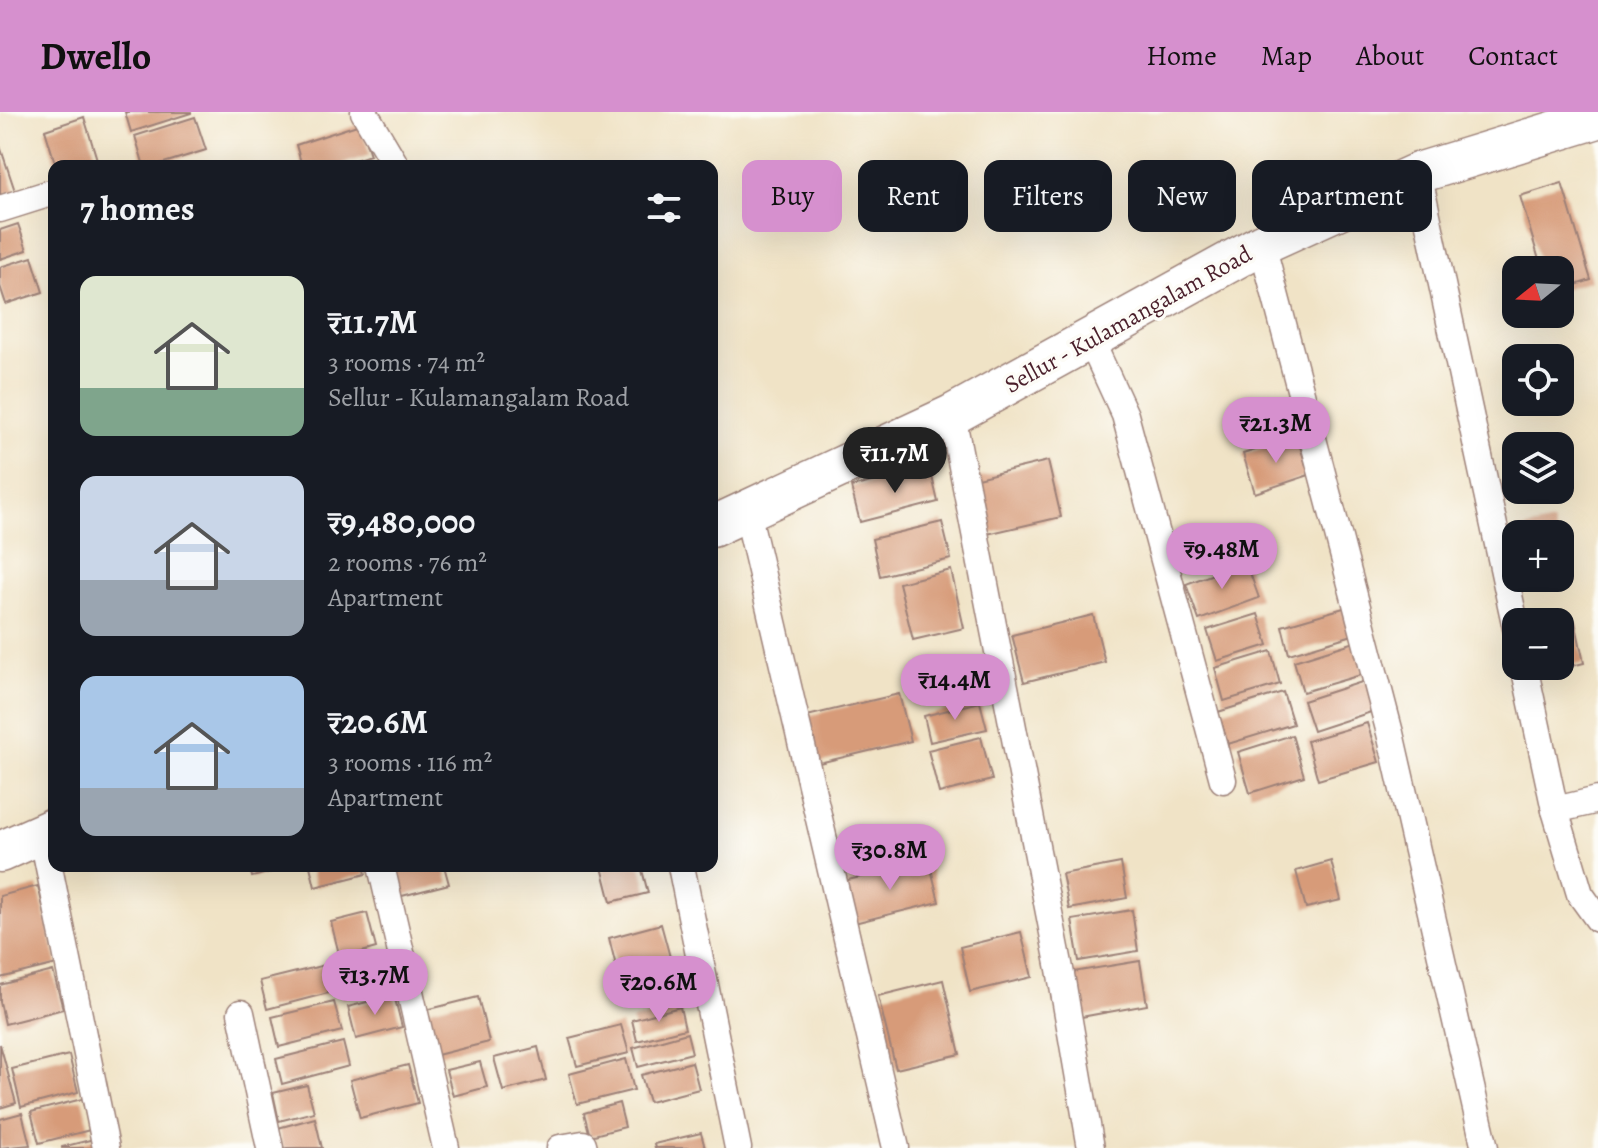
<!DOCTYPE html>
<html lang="en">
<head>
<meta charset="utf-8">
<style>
  :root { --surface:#171b24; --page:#242831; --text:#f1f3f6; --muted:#9ea1a6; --accent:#d690ce }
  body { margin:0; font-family:Alegreya,serif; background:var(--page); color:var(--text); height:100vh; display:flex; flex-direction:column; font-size:30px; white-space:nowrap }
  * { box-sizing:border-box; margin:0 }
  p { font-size:26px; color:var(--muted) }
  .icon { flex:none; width:44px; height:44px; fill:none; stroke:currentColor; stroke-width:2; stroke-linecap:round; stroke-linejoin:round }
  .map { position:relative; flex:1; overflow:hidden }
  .drawer { position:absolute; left:48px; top:48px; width:670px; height:712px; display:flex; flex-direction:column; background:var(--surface); border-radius:16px; box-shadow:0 8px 32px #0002 }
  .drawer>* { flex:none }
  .top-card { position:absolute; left:742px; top:48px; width:736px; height:72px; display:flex; gap:16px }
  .needle { width:52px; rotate:252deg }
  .buttons { position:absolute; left:1502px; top:144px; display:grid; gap:16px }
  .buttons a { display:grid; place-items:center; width:72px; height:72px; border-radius:16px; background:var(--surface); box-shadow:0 8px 32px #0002; font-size:40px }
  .price { position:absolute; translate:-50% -68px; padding:0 18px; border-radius:28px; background:var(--accent); color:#111; font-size:26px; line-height:52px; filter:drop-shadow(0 2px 4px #0008) }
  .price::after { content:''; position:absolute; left:50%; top:48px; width:24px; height:18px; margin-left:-12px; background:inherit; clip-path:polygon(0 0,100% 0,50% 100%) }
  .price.current { background:#222; color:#fff }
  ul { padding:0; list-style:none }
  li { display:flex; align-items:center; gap:24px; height:200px; padding:0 32px }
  li span { display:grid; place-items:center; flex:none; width:224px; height:160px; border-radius:16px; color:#555 }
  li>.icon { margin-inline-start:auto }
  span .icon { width:96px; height:96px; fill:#fffc; stroke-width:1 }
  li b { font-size:34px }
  h2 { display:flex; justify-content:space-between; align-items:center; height:96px; padding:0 32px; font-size:34px }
  .pill { padding:0 28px; border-radius:16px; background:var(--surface); box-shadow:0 8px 32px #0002; font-size:28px; line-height:72px }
  .pill.current { background:var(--accent); color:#111 }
  header { display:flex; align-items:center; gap:48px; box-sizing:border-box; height:112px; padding:0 40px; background:var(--accent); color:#111 }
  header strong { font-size:38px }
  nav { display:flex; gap:44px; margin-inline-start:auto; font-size:28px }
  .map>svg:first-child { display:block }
  .building { fill:#d79b79 }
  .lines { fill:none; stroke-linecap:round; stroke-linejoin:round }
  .minor-casing { stroke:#9d8178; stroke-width:29 }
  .primary-casing { stroke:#9d8178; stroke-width:43 }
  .minor { stroke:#fff; stroke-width:26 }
  .primary { stroke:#fff; stroke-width:40 }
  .labels { text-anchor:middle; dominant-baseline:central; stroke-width:7; stroke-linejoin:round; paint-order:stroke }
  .street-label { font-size:24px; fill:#4a1f2b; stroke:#fdfcf7 }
</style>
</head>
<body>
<header>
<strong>Dwello</strong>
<nav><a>Home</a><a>Map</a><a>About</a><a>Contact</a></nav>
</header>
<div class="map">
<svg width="1598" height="1036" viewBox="0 0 1598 1036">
  <rect width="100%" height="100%" fill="#fdfcf7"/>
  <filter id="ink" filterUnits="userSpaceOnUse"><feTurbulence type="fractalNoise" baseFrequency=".0125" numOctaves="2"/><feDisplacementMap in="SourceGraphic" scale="16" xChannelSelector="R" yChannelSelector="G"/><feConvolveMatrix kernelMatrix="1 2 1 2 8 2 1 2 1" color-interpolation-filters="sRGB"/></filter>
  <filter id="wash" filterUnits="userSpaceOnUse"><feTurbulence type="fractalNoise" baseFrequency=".006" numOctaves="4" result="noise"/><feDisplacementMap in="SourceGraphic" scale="32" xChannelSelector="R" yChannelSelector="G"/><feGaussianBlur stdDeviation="1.8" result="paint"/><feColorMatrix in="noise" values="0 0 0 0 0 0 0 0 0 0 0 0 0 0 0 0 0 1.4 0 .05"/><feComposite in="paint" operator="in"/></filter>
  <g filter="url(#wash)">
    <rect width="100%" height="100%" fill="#f0e3c6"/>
    <g id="blocks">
      <g class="building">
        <polygon points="125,0 191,0 191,1 131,20"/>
        <polygon points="84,5 99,54 56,54 45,18"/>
        <polygon points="195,5 206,38 154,54 144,54 135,24"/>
        <polygon points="360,12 370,43 337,54 302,54 296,33"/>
        <polygon points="0,34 15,79 0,83"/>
        <polygon points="1562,71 1591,168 1560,178 1560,158 1542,158 1520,84"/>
        <polygon points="18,112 27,138 0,147 0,118"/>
        <polygon points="32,145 43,180 6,192 0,174 0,155"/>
        <polygon points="1297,325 1309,363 1255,381 1243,342"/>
        <polygon points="1048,349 1061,405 987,422 973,367"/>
        <polygon points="930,356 938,390 860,410 851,375"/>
        <polygon points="942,410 951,447 880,464 872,427"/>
        <polygon points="1553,410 1556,422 1516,422 1515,448 1509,420"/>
        <polygon points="1246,450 1259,486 1199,508 1186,472"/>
        <polygon points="951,458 964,516 913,528 899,471"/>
        <polygon points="1347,495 1356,522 1289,542 1282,514"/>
        <polygon points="1258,502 1268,533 1217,549 1207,518"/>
        <polygon points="1093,503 1105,550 1024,570 1012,523"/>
        <polygon points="1575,509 1584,551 1543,561 1541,554 1560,554 1560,512"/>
        <polygon points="1355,530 1364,562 1303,580 1294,549"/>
        <polygon points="1271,539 1280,572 1224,589 1215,556"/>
        <polygon points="1368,568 1377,598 1313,619 1303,589"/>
        <polygon points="1283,580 1293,612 1228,632 1218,600"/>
        <polygon points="899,582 911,629 819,651 807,604"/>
        <polygon points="980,590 987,617 930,630 924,604"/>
        <polygon points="1367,611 1379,650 1318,668 1307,629"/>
        <polygon points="1292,623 1304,664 1250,681 1238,640"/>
        <polygon points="981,625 992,668 939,681 928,638"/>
        <polygon points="929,748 939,790 850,812 840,770"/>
        <polygon points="1331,749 1341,788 1306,796 1296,759"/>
        <polygon points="1121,751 1127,786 1069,797 1062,762"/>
        <polygon points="249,754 290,754 291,755 252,765"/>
        <polygon points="310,754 364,754 366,762 315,775"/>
        <polygon points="404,754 444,754 449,772 394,786 387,758"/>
        <polygon points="641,754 648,781 611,790 602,755"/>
        <polygon points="38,774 57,852 0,866 0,784"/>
        <polygon points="1132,798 1138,839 1079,849 1072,808"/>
        <polygon points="367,801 376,836 340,846 331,810"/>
        <polygon points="661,812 671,849 618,862 609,826"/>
        <polygon points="1021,820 1032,865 970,880 960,835"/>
        <polygon points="382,847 389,875 342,886 335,859"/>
        <polygon points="1140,849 1147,893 1081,905 1073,860"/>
        <polygon points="325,853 332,880 267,897 260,869"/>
        <polygon points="53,859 63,897 5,912 0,890 0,873"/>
        <polygon points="943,868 960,942 896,957 878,884"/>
        <polygon points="394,883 402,915 356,927 348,895"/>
        <polygon points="478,885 489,930 437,943 426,898"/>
        <polygon points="334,890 342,919 279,935 272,905"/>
        <polygon points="680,895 685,917 637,929 632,908"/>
        <polygon points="621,913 629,941 577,954 569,926"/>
        <polygon points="687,921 692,941 638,955 633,936"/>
        <polygon points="343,930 349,954 282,972 276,947"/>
        <polygon points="0,932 16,991 0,996"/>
        <polygon points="538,935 546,968 503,979 494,946"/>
        <polygon points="69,943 78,980 21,995 12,957"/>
        <polygon points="626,947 634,978 577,992 569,962"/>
        <polygon points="480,950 487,975 453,984 446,958"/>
        <polygon points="692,950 699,977 649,990 641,963"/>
        <polygon points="408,953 418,991 360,1006 350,968"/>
        <polygon points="307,973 314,1000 279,1009 273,981"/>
        <polygon points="82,987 90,1018 39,1031 31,1000"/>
        <polygon points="619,991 625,1015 590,1024 584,1001"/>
        <polygon points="22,1001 30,1033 0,1036 0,1007"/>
        <polygon points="315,1006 322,1036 283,1036 278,1016"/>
        <polygon points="701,1021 705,1036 655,1036 654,1032"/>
        <polygon points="94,1027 97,1036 62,1036 62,1035"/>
      </g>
    </g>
  </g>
  <g filter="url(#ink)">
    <use href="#blocks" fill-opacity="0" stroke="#9d8178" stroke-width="2"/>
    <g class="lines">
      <defs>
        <g id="minor">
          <polyline points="364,0 396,54"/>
          <polyline points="1418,61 1516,516"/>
          <polyline points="0,97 54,80"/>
          <polyline points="1262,132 1390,621 1485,1036"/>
          <polyline points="1090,227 1125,303 1223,668"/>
          <polyline points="952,303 1060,857 1091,1036"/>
          <polyline points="747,399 896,1036"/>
          <polyline points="1524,554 1555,698 1598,688"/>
          <polyline points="1555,698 1580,782 1598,807"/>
          <polyline points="42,721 106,1036"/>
          <polyline points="381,754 446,1036"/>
          <polyline points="681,754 738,1036"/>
          <polyline points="241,901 270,1036"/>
          <polyline points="560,1036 583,1032 584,1036"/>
        </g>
        <g id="primary">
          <polyline points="712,415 952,303 1262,132 1418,61 1598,6"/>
          <polyline points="0,740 54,716"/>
        </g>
      </defs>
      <use href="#minor" class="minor-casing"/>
      <use href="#primary" class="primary-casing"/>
      <use href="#minor" class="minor"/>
      <use href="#primary" class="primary"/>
    </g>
  </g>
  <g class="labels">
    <g class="street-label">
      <text transform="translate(1128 207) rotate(-29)">Sellur - Kulamangalam Road</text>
    </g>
  </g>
</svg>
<div class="buttons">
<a><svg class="needle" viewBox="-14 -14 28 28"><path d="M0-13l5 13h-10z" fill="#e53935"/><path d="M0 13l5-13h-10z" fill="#9ea1a6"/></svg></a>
<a><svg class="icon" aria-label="locate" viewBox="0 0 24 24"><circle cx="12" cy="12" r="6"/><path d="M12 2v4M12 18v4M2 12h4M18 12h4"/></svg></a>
<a><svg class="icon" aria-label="layers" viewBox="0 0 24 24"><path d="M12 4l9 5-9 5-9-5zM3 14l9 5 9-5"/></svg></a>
<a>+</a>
<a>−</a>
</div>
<b class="price" style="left:1276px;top:353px">₹21.3M</b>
<b class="price current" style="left:895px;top:383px">₹11.7M</b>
<b class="price" style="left:1222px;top:479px">₹9.48M</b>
<b class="price" style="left:955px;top:610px">₹14.4M</b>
<b class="price" style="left:890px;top:780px">₹30.8M</b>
<b class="price" style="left:375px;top:905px">₹13.7M</b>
<b class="price" style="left:659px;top:912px">₹20.6M</b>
<div class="top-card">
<a class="pill current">Buy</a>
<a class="pill">Rent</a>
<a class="pill">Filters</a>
<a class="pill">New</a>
<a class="pill">Apartment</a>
</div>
<section class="drawer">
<h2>7 homes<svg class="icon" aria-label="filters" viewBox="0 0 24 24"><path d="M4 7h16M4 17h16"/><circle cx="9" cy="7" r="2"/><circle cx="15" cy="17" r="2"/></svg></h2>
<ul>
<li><span style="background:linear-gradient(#dfe7d0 70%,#7fa58c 0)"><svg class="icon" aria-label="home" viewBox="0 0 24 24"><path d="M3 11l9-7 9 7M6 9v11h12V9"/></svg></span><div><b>₹11.7M</b><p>3 rooms · 74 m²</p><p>Sellur - Kulamangalam Road</p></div></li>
<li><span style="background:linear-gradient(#c9d6e8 65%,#9aa5b1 0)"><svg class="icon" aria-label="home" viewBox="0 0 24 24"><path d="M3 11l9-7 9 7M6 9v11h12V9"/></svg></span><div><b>₹9,480,000</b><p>2 rooms · 76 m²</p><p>Apartment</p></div></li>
<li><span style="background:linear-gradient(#a9c7e8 70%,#9aa5b1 0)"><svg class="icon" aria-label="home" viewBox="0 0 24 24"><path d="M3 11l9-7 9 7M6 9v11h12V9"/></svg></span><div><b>₹20.6M</b><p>3 rooms · 116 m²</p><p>Apartment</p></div></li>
</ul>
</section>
</div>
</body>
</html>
